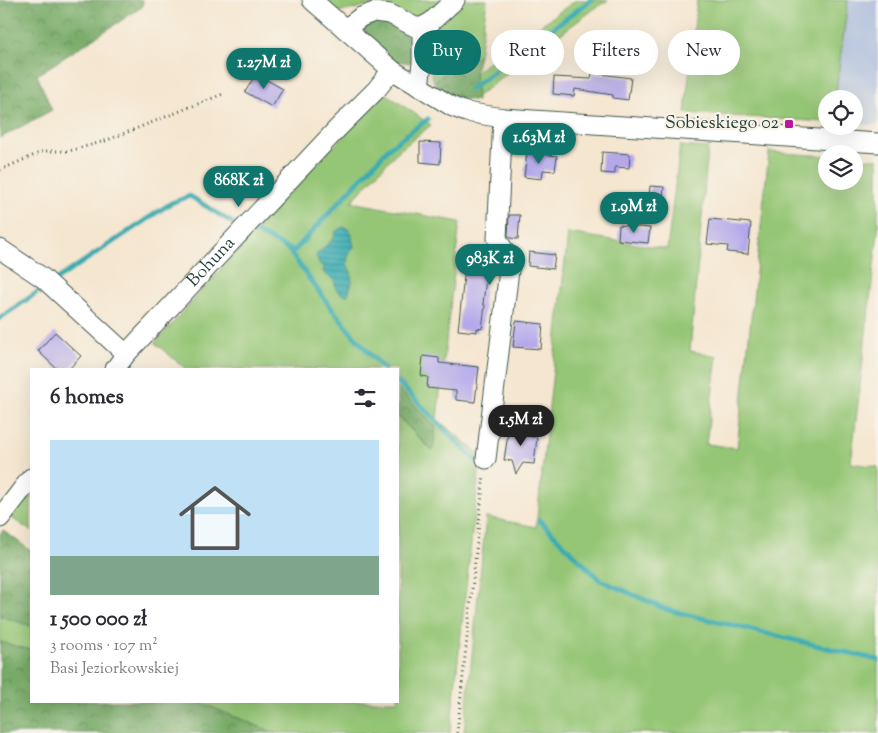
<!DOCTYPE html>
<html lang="en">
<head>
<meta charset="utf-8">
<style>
  :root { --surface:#fff; --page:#f7f7f7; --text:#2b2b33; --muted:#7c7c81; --accent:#0f766e }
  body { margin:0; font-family:"Sorts Mill Goudy",serif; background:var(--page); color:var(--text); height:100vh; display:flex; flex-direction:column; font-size:19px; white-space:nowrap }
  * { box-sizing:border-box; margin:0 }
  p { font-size:16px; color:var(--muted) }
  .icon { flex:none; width:28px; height:28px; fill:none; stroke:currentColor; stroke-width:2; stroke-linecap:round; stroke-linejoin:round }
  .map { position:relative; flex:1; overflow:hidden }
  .panel { position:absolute; left:30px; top:368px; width:369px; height:335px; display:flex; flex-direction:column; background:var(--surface); border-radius:0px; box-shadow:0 5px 20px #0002 }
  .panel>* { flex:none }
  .banner { position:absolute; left:414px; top:30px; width:389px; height:45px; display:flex; gap:10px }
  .tools { position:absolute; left:818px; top:90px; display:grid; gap:10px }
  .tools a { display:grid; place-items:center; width:45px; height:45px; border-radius:50%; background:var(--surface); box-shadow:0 5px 20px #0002; font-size:25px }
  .price { position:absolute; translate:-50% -42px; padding:0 11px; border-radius:18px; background:var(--accent); color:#fff; font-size:16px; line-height:32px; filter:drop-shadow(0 1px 2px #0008) }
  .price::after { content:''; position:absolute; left:50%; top:30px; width:15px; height:11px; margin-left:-8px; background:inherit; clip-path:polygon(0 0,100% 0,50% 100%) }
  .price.selected { background:#222; color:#fff }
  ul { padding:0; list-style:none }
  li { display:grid; align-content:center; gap:10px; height:265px; padding:0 20px }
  li span { display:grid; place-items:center; height:155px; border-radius:0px; color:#555 }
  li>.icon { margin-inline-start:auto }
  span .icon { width:90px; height:90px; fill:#fffc; stroke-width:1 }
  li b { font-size:21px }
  h2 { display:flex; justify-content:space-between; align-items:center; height:60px; padding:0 20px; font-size:21px }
  .pill { padding:0 18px; border-radius:22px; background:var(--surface); box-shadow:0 5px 20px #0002; font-size:18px; line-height:45px }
  .pill.selected { background:var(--accent); color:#fff }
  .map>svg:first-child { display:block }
  .industrial { fill:#b7c5de }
  .green { fill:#95c676; stroke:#5a8255 }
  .forest { fill:url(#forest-crowns); stroke:#4c744e }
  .water { fill:url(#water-rules); stroke:#2c7472 }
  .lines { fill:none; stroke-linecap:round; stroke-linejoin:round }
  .stream { stroke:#38abb1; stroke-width:5 }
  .building { fill:#b4a8ea }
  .minor-casing { stroke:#3f564b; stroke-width:21 }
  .path { stroke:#3f564b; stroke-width:3; stroke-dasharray:1 4; stroke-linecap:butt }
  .minor { stroke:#fff; stroke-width:19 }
  .poi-dot { fill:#b5179e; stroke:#f7f3e8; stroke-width:2 }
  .labels { text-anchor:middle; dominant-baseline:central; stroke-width:4.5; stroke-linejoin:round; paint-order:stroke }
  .poi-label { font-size:18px; fill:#1f3d34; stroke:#f7f3e8; text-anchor:end }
  .street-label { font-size:18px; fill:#1f3d34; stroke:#f7f3e8 }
</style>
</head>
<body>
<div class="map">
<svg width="878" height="733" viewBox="0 0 878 733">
  <defs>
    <pattern id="forest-crowns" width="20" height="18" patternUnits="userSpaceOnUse" patternTransform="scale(1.25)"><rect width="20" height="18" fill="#78ab67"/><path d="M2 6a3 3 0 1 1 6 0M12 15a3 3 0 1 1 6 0" fill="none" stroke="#628c56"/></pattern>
    <pattern id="water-rules" width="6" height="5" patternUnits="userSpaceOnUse" patternTransform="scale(1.25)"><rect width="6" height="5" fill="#38abb1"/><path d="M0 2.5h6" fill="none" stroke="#2f8c91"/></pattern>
  </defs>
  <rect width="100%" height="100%" fill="#f7f3e8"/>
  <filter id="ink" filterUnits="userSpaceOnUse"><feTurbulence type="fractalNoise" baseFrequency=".02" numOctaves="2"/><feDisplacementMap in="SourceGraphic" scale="10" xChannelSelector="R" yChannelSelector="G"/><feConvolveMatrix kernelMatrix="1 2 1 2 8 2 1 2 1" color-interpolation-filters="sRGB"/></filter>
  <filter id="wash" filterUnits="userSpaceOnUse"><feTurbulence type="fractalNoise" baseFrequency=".0096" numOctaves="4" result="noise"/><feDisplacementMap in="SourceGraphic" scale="20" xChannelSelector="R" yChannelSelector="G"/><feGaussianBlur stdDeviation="1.12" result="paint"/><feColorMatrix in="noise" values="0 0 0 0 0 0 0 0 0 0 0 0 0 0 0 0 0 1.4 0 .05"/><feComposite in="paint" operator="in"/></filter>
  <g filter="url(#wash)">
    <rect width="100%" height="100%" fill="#f5e6d0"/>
    <polygon class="industrial" points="848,0 878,0 878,125 854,124 854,99 835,99"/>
    <g class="green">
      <path d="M324,0h125l-12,11 -18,7 -47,-13c-13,1 -23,8 -37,6z"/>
      <path d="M466,0h21l-8,55 -24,10 -21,17c-7,-17 -5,-33 -4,-50z"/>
      <polygon points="576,0 608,0 594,9 476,97 475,72"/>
      <polygon points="697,0 848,0 835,99 826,99 826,122 685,113"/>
      <polygon points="385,93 431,125 396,153 351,202 460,222 437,419 483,457 479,471 450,733 275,733 196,701 398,701 398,417 432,451 436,427 398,388 398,369 186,369 155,343 249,238 264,219"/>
      <polygon points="680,146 708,148 690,351 717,356 706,444 737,448 769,152 826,156 826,181 854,181 854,158 878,159 878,231 851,463 878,467 878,733 464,733 486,517 536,527 568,233 667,249"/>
      <polygon points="31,490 31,531 10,517"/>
      <polygon points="0,616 31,626 31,650 0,642"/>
    </g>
    <g class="forest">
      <polygon points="0,0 143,0 142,7 37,75 52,110 0,138"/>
      <path d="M382,21c12,2 26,13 33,24l-2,14 -3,4 -16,-2 -31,-27 1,-6 4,-4z"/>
      <polygon points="479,55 475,72 477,101 443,95 434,82 455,65"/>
      <polygon points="398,388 436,427 433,451 398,417"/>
      <polygon points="3,530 31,551 31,626 0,616 0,534"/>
      <polygon points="0,642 31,650 31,701 196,701 275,733 0,733"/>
    </g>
    <path class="water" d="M343,227c11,2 8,10 11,19l-6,11 -1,7 4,8 1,10 -4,13c-8,1 -14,-6 -13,-14l-12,-9 1,-6 -5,-2 -3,-9 18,-17 1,-6z"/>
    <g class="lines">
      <g class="stream">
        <polyline points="470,89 591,0"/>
        <polyline points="254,231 288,249 295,250 390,147 428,119"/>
        <path d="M288,249c30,42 60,83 96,120"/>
        <polyline points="56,280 171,203 190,196 234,224"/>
        <polyline points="0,318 45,287"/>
        <polyline points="398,382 476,461"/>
        <polyline points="539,520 600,580 668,610 878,660"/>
      </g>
    </g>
    <g id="blocks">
      <g class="building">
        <polygon points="592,73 631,78 628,100 613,98 613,95 575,89 574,96 553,94 554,77 591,79"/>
        <polygon points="256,74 283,89 272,107 245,92"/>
        <polygon points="420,142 441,143 440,164 420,162"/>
        <polygon points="527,152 557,156 555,171 543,170 542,179 524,177"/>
        <polygon points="602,152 630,154 629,168 615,167 615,174 601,173"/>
        <polygon points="650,186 664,187 662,210 648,209"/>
        <polygon points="509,215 520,215 518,239 510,238 508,235"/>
        <polygon points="710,219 751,223 748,254 727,252 728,246 707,244"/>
        <polygon points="619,225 650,228 648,243 618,240"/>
        <polygon points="529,252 555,255 553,269 528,266"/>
        <polygon points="466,258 488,260 483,304 485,305 482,329 477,328 477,332 458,330"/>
        <polygon points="516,321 543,324 541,349 513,347"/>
        <polygon points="55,332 81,356 69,369 57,369 38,351"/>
        <polygon points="423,356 439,358 439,363 479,367 475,402 456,400 456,391 427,388 428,377 421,376"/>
        <polygon points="515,425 532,428 531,437 537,437 534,464 523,463 516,474 512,461 504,460 508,434 514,435"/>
      </g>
    </g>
  </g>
  <g filter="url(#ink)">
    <use href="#blocks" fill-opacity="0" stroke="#3f564b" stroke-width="1"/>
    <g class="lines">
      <defs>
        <g id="minor">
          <polyline points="312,0 392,70 453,107 466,112 503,118 878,143"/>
          <polyline points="345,29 361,17 374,12 390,14 415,27 422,27 431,22 455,0"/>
          <polyline points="419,87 422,63 422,27"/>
          <polyline points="0,249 43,278 126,354"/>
          <path id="s1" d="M115,369l11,-15 211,-225 39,-39 16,-20"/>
          <polyline points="486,459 510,262 497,238 503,118"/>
          <polyline points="0,518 31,478"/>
        </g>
      </defs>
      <use href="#minor" class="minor-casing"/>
      <g class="path">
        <polyline points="0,170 44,151 69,151 105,141 223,94"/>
        <polyline points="457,733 484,475"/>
      </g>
      <use href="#minor" class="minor"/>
    </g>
  </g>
  <rect class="poi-dot" x="784" y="119" width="10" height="10" rx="2.5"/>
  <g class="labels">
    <g class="poi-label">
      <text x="779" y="124">Sobieskiego 02</text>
    </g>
    <g class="street-label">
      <text stroke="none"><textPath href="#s1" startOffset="144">Bohuna</textPath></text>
    </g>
  </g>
</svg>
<div class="tools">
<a><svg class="icon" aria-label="locate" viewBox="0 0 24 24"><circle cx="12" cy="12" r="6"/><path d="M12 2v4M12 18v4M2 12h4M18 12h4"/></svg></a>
<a><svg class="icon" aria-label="layers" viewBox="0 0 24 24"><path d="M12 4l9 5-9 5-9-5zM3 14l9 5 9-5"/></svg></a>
</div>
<b class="price" style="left:264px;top:90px">1.27M zł</b>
<b class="price" style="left:539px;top:165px">1.63M zł</b>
<b class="price" style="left:239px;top:208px">868K zł</b>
<b class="price" style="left:634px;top:234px">1.9M zł</b>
<b class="price" style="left:490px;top:286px">983K zł</b>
<b class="price selected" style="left:521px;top:447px">1.5M zł</b>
<div class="banner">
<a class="pill selected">Buy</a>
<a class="pill">Rent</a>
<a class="pill">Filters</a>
<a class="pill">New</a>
</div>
<section class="panel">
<h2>6 homes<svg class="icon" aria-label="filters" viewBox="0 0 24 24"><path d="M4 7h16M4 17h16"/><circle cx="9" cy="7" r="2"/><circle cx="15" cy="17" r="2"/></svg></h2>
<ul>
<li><span style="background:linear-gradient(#bfe0f5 75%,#7fa58c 0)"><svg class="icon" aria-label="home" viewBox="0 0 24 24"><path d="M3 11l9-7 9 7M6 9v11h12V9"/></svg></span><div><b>1 500 000 zł</b><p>3 rooms · 107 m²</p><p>Basi Jeziorkowskiej</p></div></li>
</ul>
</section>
</div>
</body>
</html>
